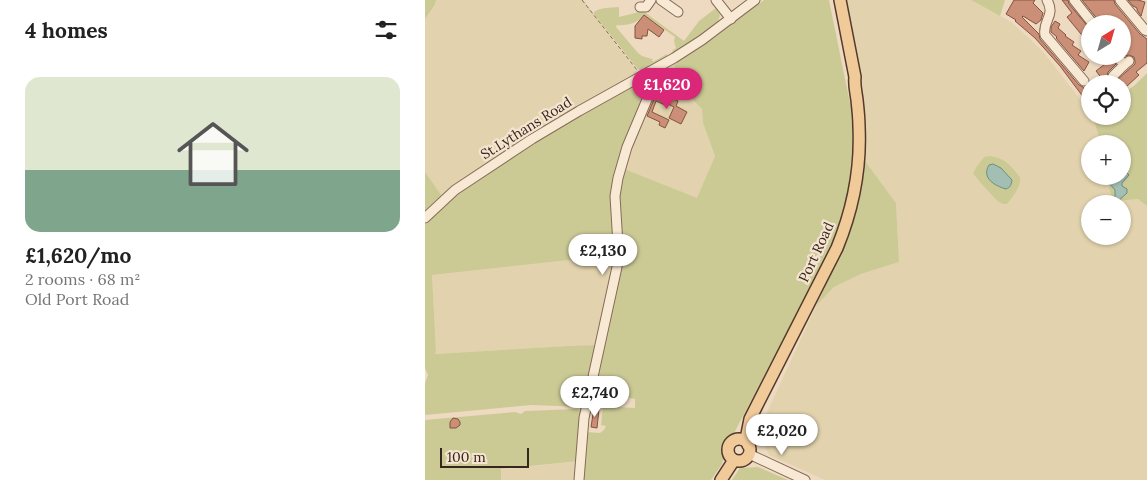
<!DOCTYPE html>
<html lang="en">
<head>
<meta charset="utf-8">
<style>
  :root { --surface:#fff; --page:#f2f2f2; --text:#222; --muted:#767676; --accent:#db2777 }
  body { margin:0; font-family:Lora,serif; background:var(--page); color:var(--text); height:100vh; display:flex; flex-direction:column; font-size:19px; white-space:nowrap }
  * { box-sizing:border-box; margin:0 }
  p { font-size:16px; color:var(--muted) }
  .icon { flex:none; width:28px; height:28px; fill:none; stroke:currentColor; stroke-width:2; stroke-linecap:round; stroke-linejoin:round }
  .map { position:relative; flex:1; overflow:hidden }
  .details { display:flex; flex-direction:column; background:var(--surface); width:425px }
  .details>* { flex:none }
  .needle { width:32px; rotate:37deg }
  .tools { position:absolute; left:656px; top:15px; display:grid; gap:10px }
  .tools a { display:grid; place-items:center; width:50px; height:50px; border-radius:50%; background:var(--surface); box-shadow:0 1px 4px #0004; font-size:25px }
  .scale { position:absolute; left:15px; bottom:12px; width:89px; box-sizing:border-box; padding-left:5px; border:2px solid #36261d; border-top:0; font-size:14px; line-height:18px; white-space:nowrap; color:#36261d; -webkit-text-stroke:4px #f5e5d0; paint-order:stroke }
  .price { position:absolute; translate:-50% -42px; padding:0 11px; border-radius:18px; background:#fff; color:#222; font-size:16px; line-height:32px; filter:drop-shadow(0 1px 2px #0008) }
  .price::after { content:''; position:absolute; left:50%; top:30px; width:15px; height:11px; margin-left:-8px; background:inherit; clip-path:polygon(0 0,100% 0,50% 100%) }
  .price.current { background:var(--accent); color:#fff }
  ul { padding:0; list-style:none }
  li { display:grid; align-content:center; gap:10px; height:265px; padding:0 25px }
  li span { display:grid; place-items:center; height:155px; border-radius:15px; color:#555 }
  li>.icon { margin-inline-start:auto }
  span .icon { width:90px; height:90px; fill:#fffc; stroke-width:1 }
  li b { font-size:21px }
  h2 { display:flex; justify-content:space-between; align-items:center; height:60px; padding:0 25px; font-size:21px }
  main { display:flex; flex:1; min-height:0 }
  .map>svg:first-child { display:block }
  .farmland { fill:#e2d3ae; fill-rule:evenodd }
  .green { fill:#cbca95; fill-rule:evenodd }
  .water { fill:#a3bfb4; stroke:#6b8d80 }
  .building { fill:#cb8f77; stroke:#85523f }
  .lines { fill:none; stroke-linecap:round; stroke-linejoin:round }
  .minor-casing { stroke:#866b59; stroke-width:11 }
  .major-casing { stroke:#543a2d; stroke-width:14 }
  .path { stroke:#866b59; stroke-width:1; stroke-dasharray:4 2.5; stroke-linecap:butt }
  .minor { stroke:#f8e9d4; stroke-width:9 }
  .major { stroke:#f0ca99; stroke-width:11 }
  .labels { text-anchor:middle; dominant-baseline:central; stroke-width:4.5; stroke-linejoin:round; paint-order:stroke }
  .street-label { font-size:14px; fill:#36261d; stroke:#f5e5d0 }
</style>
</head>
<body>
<main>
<section class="details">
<h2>4 homes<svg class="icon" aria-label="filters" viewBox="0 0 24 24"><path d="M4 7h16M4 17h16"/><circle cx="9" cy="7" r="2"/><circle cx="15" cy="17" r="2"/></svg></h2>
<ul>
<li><span style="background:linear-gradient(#dfe7d0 60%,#7fa58c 0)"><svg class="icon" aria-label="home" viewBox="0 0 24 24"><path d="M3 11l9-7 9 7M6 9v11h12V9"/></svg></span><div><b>£1,620/mo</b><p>2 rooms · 68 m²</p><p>Old Port Road</p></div></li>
</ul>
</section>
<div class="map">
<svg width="722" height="480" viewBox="0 0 722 480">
  <rect width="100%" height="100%" fill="#eddac1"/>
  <g class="farmland">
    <polygon points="11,0 158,0 203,60 213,73 181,93 149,108 86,146 17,196 0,172 0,19 10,6"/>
    <path d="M420,0h126l40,22 17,15 17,17 28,36 17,23v3l3,1 8,27h-11v32h16l5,19 6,6 21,-2 9,7v274h-322l-56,-25 -11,-23 58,-126 18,-19 27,-13 38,-12 -3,-59 -31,-42v-33l-2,-28zM559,157l15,44 -20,-21 -4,-3 2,-11zM665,204h33v32h-33z"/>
    <polygon points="248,63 266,98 277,109 278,123 290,156 272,199 197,168 226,96 235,76 243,67"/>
    <polygon points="189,255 188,271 172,345 143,346 10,354 11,351 7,275"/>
    <polygon points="154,461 151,480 76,480 75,470"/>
  </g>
  <g class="green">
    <polygon points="0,0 11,0 10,5 0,19"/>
    <path d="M339,0h65l22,108 2,32 -5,56 -11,34 -14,34 -90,171c-10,10 -8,12 -8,25h-2l-1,4 -11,16h-129l4,-48 14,1 4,-3 2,-4 -5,-1 2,-19 32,2v-9l-43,-6 23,-102 4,-100 3,-23 75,30 18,-42 -12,-33 -1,-14 -11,-11 -18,-35 41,-25z"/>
    <polygon points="546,0 580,0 575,16"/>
    <path d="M194,7v10l24,-6 41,30 15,-20 17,-13 4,7 -2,7 2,1 -12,9 -33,20 -3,-1 4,-3 -2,-7 1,-4 -31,-22c-6,8 -17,11 -27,10l-1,2 22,26 4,3 10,3 1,3 14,-8v4l-24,14 -7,-5 -42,-53v-2c7,-5 16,-4 25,-5z"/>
    <polygon points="722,73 722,206 713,199 692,201 686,195 681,176 698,176 698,144 676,144 668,117 698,116 698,94 710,85"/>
    <polygon points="217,80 222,84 223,87 208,121 188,180 190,238 189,255 7,275 11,351 10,354 143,346 172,345 159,407 106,405 0,415 0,383 3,375 0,368 0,224 12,209 38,189 117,135"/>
    <path d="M565,156c15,2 21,10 30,21 1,11 -7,19 -13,27 -5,0 -4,0 -8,-2 -5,-4 -24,-25 -26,-29l4,-7 7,-9zM562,168h14l8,8 -11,11c-7,-6 -11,-10 -11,-19z"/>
    <polygon points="440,161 471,203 474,262 436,274 409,287 391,306 419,247 431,212"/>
    <polygon points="0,172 17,196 0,214"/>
    <polygon points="152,409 157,412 154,461 76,469 76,480 0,480 0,420 90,412 96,414 100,411"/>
    <polygon points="333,467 363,480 307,480 315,468"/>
  </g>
  <g class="water">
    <path d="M568,164l8,4 11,12c-1,5 -1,7 -6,9 -11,-3 -25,-11 -17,-24z"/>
    <polygon points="698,167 699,174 702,173 704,175 697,183 697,186 702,189 702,193 693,201 690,198 690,190 685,184 686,182 684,177 698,176"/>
  </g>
  <g class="building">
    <polygon points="589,0 610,0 608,3 618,13 616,20 611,24 598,16 597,17 614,34 615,39 654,85 658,87 665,96 665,100 662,102 635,66 610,38 590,21 591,20 581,14"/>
    <polygon points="637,0 643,0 644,4 665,29 665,45 642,17 647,13"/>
    <polygon points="657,0 689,0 690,4 715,34 722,39 722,63 711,72 714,75 701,87 699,84 684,84 680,78 678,80 671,71 680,64 676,59 680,56 686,56 691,64 683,72 682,77 684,81 689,82 692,80 710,64 710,61 709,57 704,55 700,56 698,53 698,40 703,36 698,30 698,24 674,24 673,20"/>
    <polygon points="703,0 713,0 720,2 716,16 712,10 712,8 708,6"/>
    <polygon points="219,15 239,30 234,37 223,29 222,36 217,36 217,39 210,38 210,26"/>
    <polygon points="630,21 635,24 633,28 641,35 640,36 649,42 647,45 656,51 653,55 664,62 659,71 631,38 632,37 626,32 626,27"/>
    <polygon points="232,92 253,101 251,106 262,112 256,124 244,118 249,107 241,103 240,105 231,101 227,112 244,120 240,128 234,125 235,122 222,116"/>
    <polygon points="169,408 174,409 172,428 166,427"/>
    <polygon points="28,418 33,419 35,422 35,425 31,428 25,428 25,422"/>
  </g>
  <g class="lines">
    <defs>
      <g id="minor">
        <polyline points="236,0 253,12"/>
        <polyline points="291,0 306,19"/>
        <path d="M622,0c9,16 -5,21 -2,35l39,46"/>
        <polyline points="649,0 668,24"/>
        <polyline points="695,0 720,30 722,31"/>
        <polyline points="215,7 221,7 226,0"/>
        <polyline points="692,56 699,65 704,61"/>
        <polyline points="688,76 699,65"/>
        <polyline points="0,218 30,190 107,139 154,111 249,58 277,40 330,0"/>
        <polyline points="324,454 380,480"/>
        <polyline points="154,480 159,418 192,267 193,245 190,196 193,178 202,147 226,90 227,81 224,72"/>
      </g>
      <g id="major">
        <circle cx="314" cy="450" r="11"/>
        <path d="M323,445l-1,-11 3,-15 87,-171c16,-39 24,-79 22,-121 0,-9 -1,-18 -2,-27 -1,-8 -3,-15 -2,-23l-15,-77"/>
        <polyline points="296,480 309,460"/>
      </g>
    </defs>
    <use href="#minor" class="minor-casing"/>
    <use href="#major" class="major-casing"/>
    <polyline class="path" points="157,0 212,70"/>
    <use href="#minor" class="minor"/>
    <use href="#major" class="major"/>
  </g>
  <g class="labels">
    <g class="street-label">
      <text transform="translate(101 128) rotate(-32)">St.Lythans Road</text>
      <text transform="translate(391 252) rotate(-65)">Port Road</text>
    </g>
  </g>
</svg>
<div class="tools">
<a><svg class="needle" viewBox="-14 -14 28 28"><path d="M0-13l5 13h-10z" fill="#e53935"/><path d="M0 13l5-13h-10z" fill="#767676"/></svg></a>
<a><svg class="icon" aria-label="locate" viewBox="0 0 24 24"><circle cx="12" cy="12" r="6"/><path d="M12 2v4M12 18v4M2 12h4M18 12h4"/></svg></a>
<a>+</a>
<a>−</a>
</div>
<div class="scale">100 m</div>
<b class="price current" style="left:242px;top:110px">£1,620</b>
<b class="price" style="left:178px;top:276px">£2,130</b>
<b class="price" style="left:170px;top:418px">£2,740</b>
<b class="price" style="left:357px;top:456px">£2,020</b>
</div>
</main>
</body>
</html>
